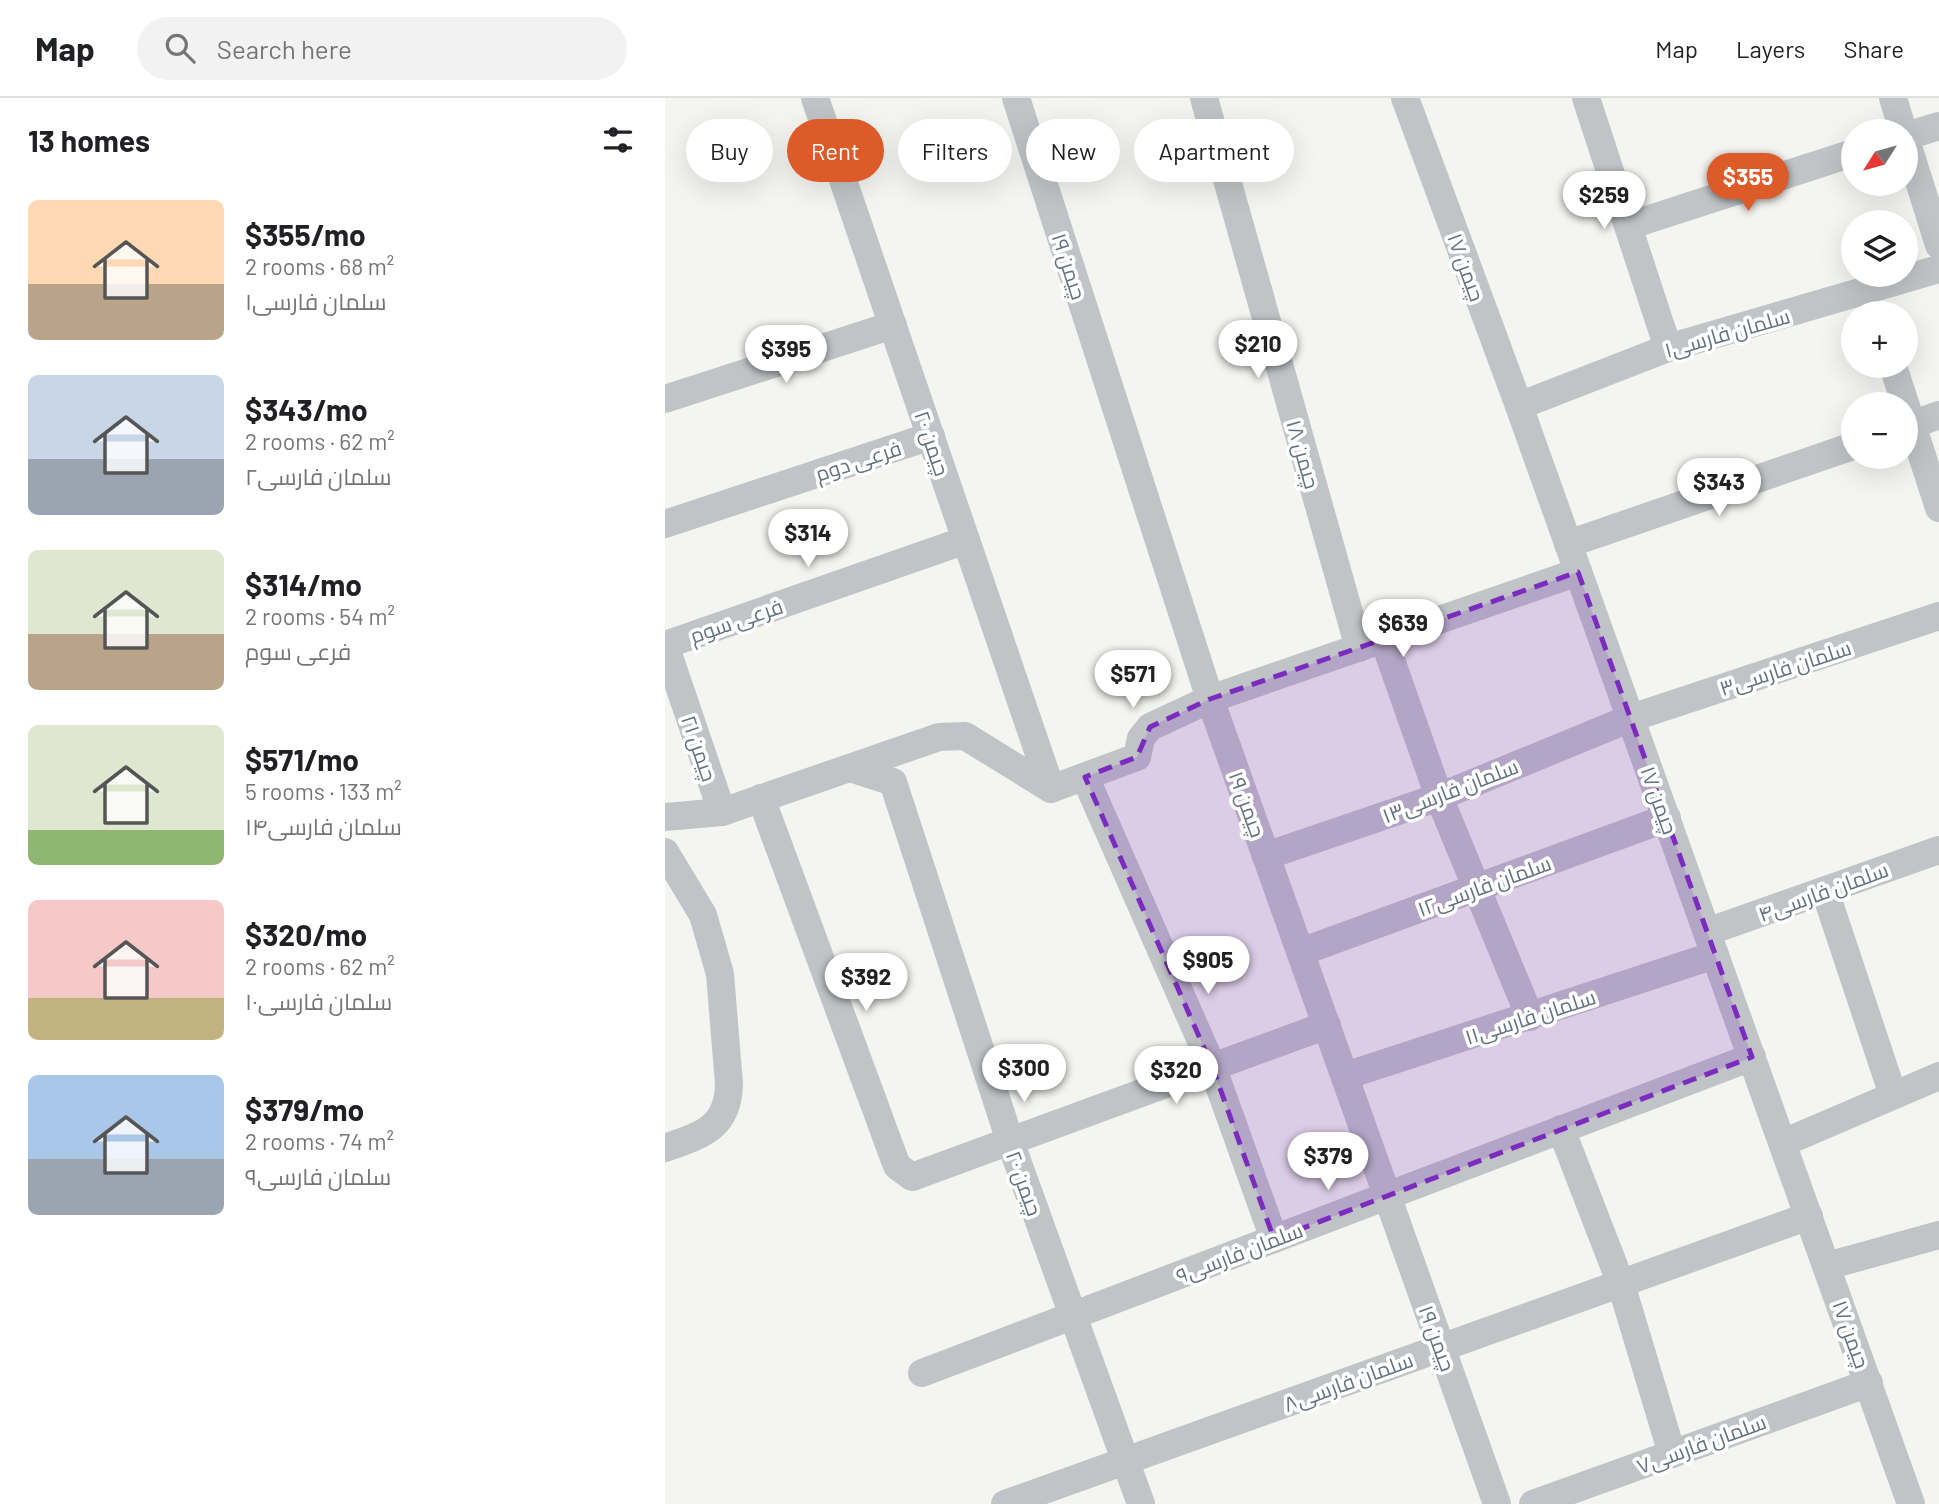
<!DOCTYPE html>
<html lang="en">
<head>
<meta charset="utf-8">
<style>
  :root { --surface:#fff; --page:#f2f2f2; --text:#202124; --muted:#757577; --line:#e0e0e0; --accent:#dd5b28 }
  body { margin:0; font-family:Barlow,Cairo,sans-serif; background:var(--page); color:var(--text); height:100vh; display:flex; flex-direction:column; font-size:26px; white-space:nowrap }
  * { box-sizing:border-box; margin:0 }
  p { font-size:23px; color:var(--muted) }
  .icon { flex:none; width:38px; height:38px; fill:none; stroke:currentColor; stroke-width:2; stroke-linecap:round; stroke-linejoin:round }
  .map { position:relative; flex:1; overflow:hidden }
  .details { display:flex; flex-direction:column; background:var(--surface); width:665px }
  .details>* { flex:none }
  .guide { position:absolute; left:21px; top:21px; width:665px; height:63px; display:flex; gap:14px }
  .needle { width:46px; rotate:233deg }
  .controls { position:absolute; left:1176px; top:21px; display:grid; gap:14px }
  .controls a { display:grid; place-items:center; width:77px; height:77px; border-radius:50%; background:var(--surface); box-shadow:0 7px 28px #0002; font-size:35px }
  .price { position:absolute; translate:-50% -60px; padding:0 16px; border-radius:24px; background:#fff; color:#222; font-size:23px; line-height:46px; filter:drop-shadow(0 2px 4px #0008) }
  .price::after { content:''; position:absolute; left:50%; top:42px; width:21px; height:16px; margin-left:-10px; background:inherit; clip-path:polygon(0 0,100% 0,50% 100%) }
  .price.current { background:var(--accent); color:#fff }
  ul { padding:0; list-style:none }
  li { display:flex; align-items:center; gap:21px; height:175px; padding:0 28px }
  li span { display:grid; place-items:center; flex:none; width:196px; height:140px; border-radius:10px; color:#555 }
  li>.icon { margin-inline-start:auto }
  span .icon { width:84px; height:84px; fill:#fffc; stroke-width:1 }
  li b { font-size:30px }
  h2 { display:flex; justify-content:space-between; align-items:center; height:84px; padding:0 28px; font-size:30px }
  .chip { padding:0 24px; border-radius:32px; background:var(--surface); box-shadow:0 7px 28px #0002; font-size:24px; line-height:63px }
  .chip.current { background:var(--accent); color:#fff }
  header { display:flex; align-items:center; gap:42px; box-sizing:border-box; height:98px; padding:0 35px; background:var(--surface); border-bottom:2px solid var(--line) }
  header strong { font-size:33px }
  nav { display:flex; gap:38px; margin-inline-start:auto; font-size:24px }
  .search { width:490px; height:63px; background:var(--page); display:flex; align-items:center; gap:18px; box-sizing:border-box; padding:0 24px; border-radius:38px; color:var(--muted); font-size:26px }
  main { display:flex; flex:1; min-height:0 }
  .map>svg:first-child { display:block }
  .lines { fill:none; stroke-linecap:round; stroke-linejoin:round }
  .minor { stroke:#c0c4c7; stroke-width:28 }
  .marked { fill:#7b2cbf; fill-opacity:0.2; stroke:#7b2cbf; stroke-width:5; stroke-dasharray:14 9; stroke-linejoin:round }
  .labels { text-anchor:middle; dominant-baseline:central; stroke-width:7; stroke-linejoin:round; paint-order:stroke }
  .street-label { font-size:21px; fill:#647381; stroke:#fff }
</style>
</head>
<body>
<header>
<strong>Map</strong>
<div class="search"><svg class="icon" aria-label="search" viewBox="0 0 24 24"><circle cx="10" cy="10" r="6"/><path d="M15 15l6 6"/></svg>Search here</div>
<nav><a>Map</a><a>Layers</a><a>Share</a></nav>
</header>
<main>
<section class="details">
<h2>13 homes<svg class="icon" aria-label="filters" viewBox="0 0 24 24"><path d="M4 7h16M4 17h16"/><circle cx="9" cy="7" r="2"/><circle cx="15" cy="17" r="2"/></svg></h2>
<ul>
<li><span style="background:linear-gradient(#ffd9b3 60%,#b9a48a 0)"><svg class="icon" aria-label="home" viewBox="0 0 24 24"><path d="M3 11l9-7 9 7M6 9v11h12V9"/></svg></span><div><b>$355/mo</b><p>2 rooms · 68 m²</p><p>سلمان فارسی۱</p></div></li>
<li><span style="background:linear-gradient(#c9d6e8 60%,#9aa5b1 0)"><svg class="icon" aria-label="home" viewBox="0 0 24 24"><path d="M3 11l9-7 9 7M6 9v11h12V9"/></svg></span><div><b>$343/mo</b><p>2 rooms · 62 m²</p><p>سلمان فارسی۲</p></div></li>
<li><span style="background:linear-gradient(#dfe7d0 60%,#b9a48a 0)"><svg class="icon" aria-label="home" viewBox="0 0 24 24"><path d="M3 11l9-7 9 7M6 9v11h12V9"/></svg></span><div><b>$314/mo</b><p>2 rooms · 54 m²</p><p>فرعی سوم</p></div></li>
<li><span style="background:linear-gradient(#dfe7d0 75%,#8fb573 0)"><svg class="icon" aria-label="home" viewBox="0 0 24 24"><path d="M3 11l9-7 9 7M6 9v11h12V9"/></svg></span><div><b>$571/mo</b><p>5 rooms · 133 m²</p><p>سلمان فارسی۱۴</p></div></li>
<li><span style="background:linear-gradient(#f6c9c9 70%,#c2b280 0)"><svg class="icon" aria-label="home" viewBox="0 0 24 24"><path d="M3 11l9-7 9 7M6 9v11h12V9"/></svg></span><div><b>$320/mo</b><p>2 rooms · 62 m²</p><p>سلمان فارسی۱۰</p></div></li>
<li><span style="background:linear-gradient(#a9c7e8 60%,#9aa5b1 0)"><svg class="icon" aria-label="home" viewBox="0 0 24 24"><path d="M3 11l9-7 9 7M6 9v11h12V9"/></svg></span><div><b>$379/mo</b><p>2 rooms · 74 m²</p><p>سلمان فارسی۹</p></div></li>
</ul>
</section>
<div class="map">
<svg width="1274" height="1406" viewBox="0 0 1274 1406">
  <rect width="100%" height="100%" fill="#f4f5f1"/>
  <g class="lines">
    <g class="minor">
      <polyline points="150,0 386,691"/>
      <polyline points="351,0 545,601 832,1406"/>
      <polyline points="539,0 694,550"/>
      <polyline points="740,0 854,308 1246,1406"/>
      <polyline points="921,0 1003,250"/>
      <polyline points="1228,0 1238,33"/>
      <polyline points="1241,38 1274,28"/>
      <polyline points="1241,42 1274,147"/>
      <polyline points="963,128 1188,55"/>
      <polyline points="1228,268 1274,410"/>
      <polyline points="0,301 228,227"/>
      <polyline points="854,308 1003,250 1274,171"/>
      <polyline points="1241,329 1274,317"/>
      <polyline points="0,426 266,338"/>
      <polyline points="903,446 1188,348"/>
      <polyline points="719,542 774,699 865,919"/>
      <polyline points="0,547 301,442"/>
      <polyline points="0,547 57,714"/>
      <polyline points="185,670 228,684 345,1043 476,1406"/>
      <polyline points="420,679 547,968 609,1141"/>
      <polyline points="96,700 232,1068 247,1079 662,927"/>
      <polyline points="0,719 57,714 274,639 300,638 386,691 472,659 476,640 485,629 545,601 913,474"/>
      <path d="M0,754l38,63 17,59 9,110c-1,44 -27,51 -64,64"/>
      <polyline points="601,758 774,699 966,620 1274,518"/>
      <polyline points="1160,793 1228,997"/>
      <polyline points="1042,834 1274,752"/>
      <polyline points="636,854 1002,720"/>
      <polyline points="680,978 1050,857"/>
      <polyline points="896,1031 956,1186 1007,1356"/>
      <polyline points="1118,1045 1274,978"/>
      <polyline points="1162,1168 1274,1137"/>
      <polyline points="257,1275 1087,959"/>
      <polyline points="340,1406 1144,1118"/>
      <polyline points="868,1406 1204,1285"/>
    </g>
  </g>
  <path class="marked" d="M913,474l174,485 -478,182 -62,-173 -127,-289 52,-20 13,-30 60,-28z"/>
  <g class="labels">
    <g class="street-label">
      <text transform="translate(405 168) rotate(72)">چیمن ۱۹</text>
      <text transform="translate(802 169) rotate(70)">چیمن ۱۷</text>
      <text transform="translate(1062 234) rotate(-16)">سلمان فارسی۱</text>
      <text transform="translate(268 345) rotate(71)">چیمن ۲۰</text>
      <text transform="translate(639 356) rotate(74)">چیمن ۱۸</text>
      <text transform="translate(193 362) rotate(-18)">فرعی دوم</text>
      <text transform="translate(71 522) rotate(-19)">فرعی سوم</text>
      <text transform="translate(1120 569) rotate(-18)">سلمان فارسی۳</text>
      <text transform="translate(35 650) rotate(71)">چیمن ۲۱</text>
      <text transform="translate(785 692) rotate(-21)">سلمان فارسی۱۳</text>
      <text transform="translate(995 702) rotate(70)">چیمن ۱۷</text>
      <text transform="translate(583 706) rotate(70)">چیمن ۱۹</text>
      <text transform="translate(819 787) rotate(-20)">سلمان فارسی۱۲</text>
      <text transform="translate(1158 793) rotate(-20)">سلمان فارسی۴</text>
      <text transform="translate(865 918) rotate(-18)">سلمان فارسی۱۱</text>
      <text transform="translate(360 1085) rotate(70)">چیمن ۲۰</text>
      <text transform="translate(574 1154) rotate(-21)">سلمان فارسی۹</text>
      <text transform="translate(1187 1236) rotate(70)">چیمن ۱۷</text>
      <text transform="translate(773 1240) rotate(70)">چیمن ۱۹</text>
      <text transform="translate(683 1283) rotate(-20)">سلمان فارسی۸</text>
      <text transform="translate(1036 1345) rotate(-20)">سلمان فارسی۷</text>
    </g>
  </g>
</svg>
<div class="controls">
<a><svg class="needle" viewBox="-14 -14 28 28"><path d="M0-13l5 13h-10z" fill="#e53935"/><path d="M0 13l5-13h-10z" fill="#757577"/></svg></a>
<a><svg class="icon" aria-label="layers" viewBox="0 0 24 24"><path d="M12 4l9 5-9 5-9-5zM3 14l9 5 9-5"/></svg></a>
<a>+</a>
<a>−</a>
</div>
<b class="price current" style="left:1083px;top:115px">$355</b>
<b class="price" style="left:939px;top:133px">$259</b>
<b class="price" style="left:593px;top:282px">$210</b>
<b class="price" style="left:121px;top:287px">$395</b>
<b class="price" style="left:1054px;top:420px">$343</b>
<b class="price" style="left:143px;top:471px">$314</b>
<b class="price" style="left:738px;top:561px">$639</b>
<b class="price" style="left:468px;top:612px">$571</b>
<b class="price" style="left:543px;top:898px">$905</b>
<b class="price" style="left:201px;top:915px">$392</b>
<b class="price" style="left:359px;top:1006px">$300</b>
<b class="price" style="left:511px;top:1008px">$320</b>
<b class="price" style="left:663px;top:1094px">$379</b>
<div class="guide">
<a class="chip">Buy</a>
<a class="chip current">Rent</a>
<a class="chip">Filters</a>
<a class="chip">New</a>
<a class="chip">Apartment</a>
</div>
</div>
</main>
</body>
</html>
